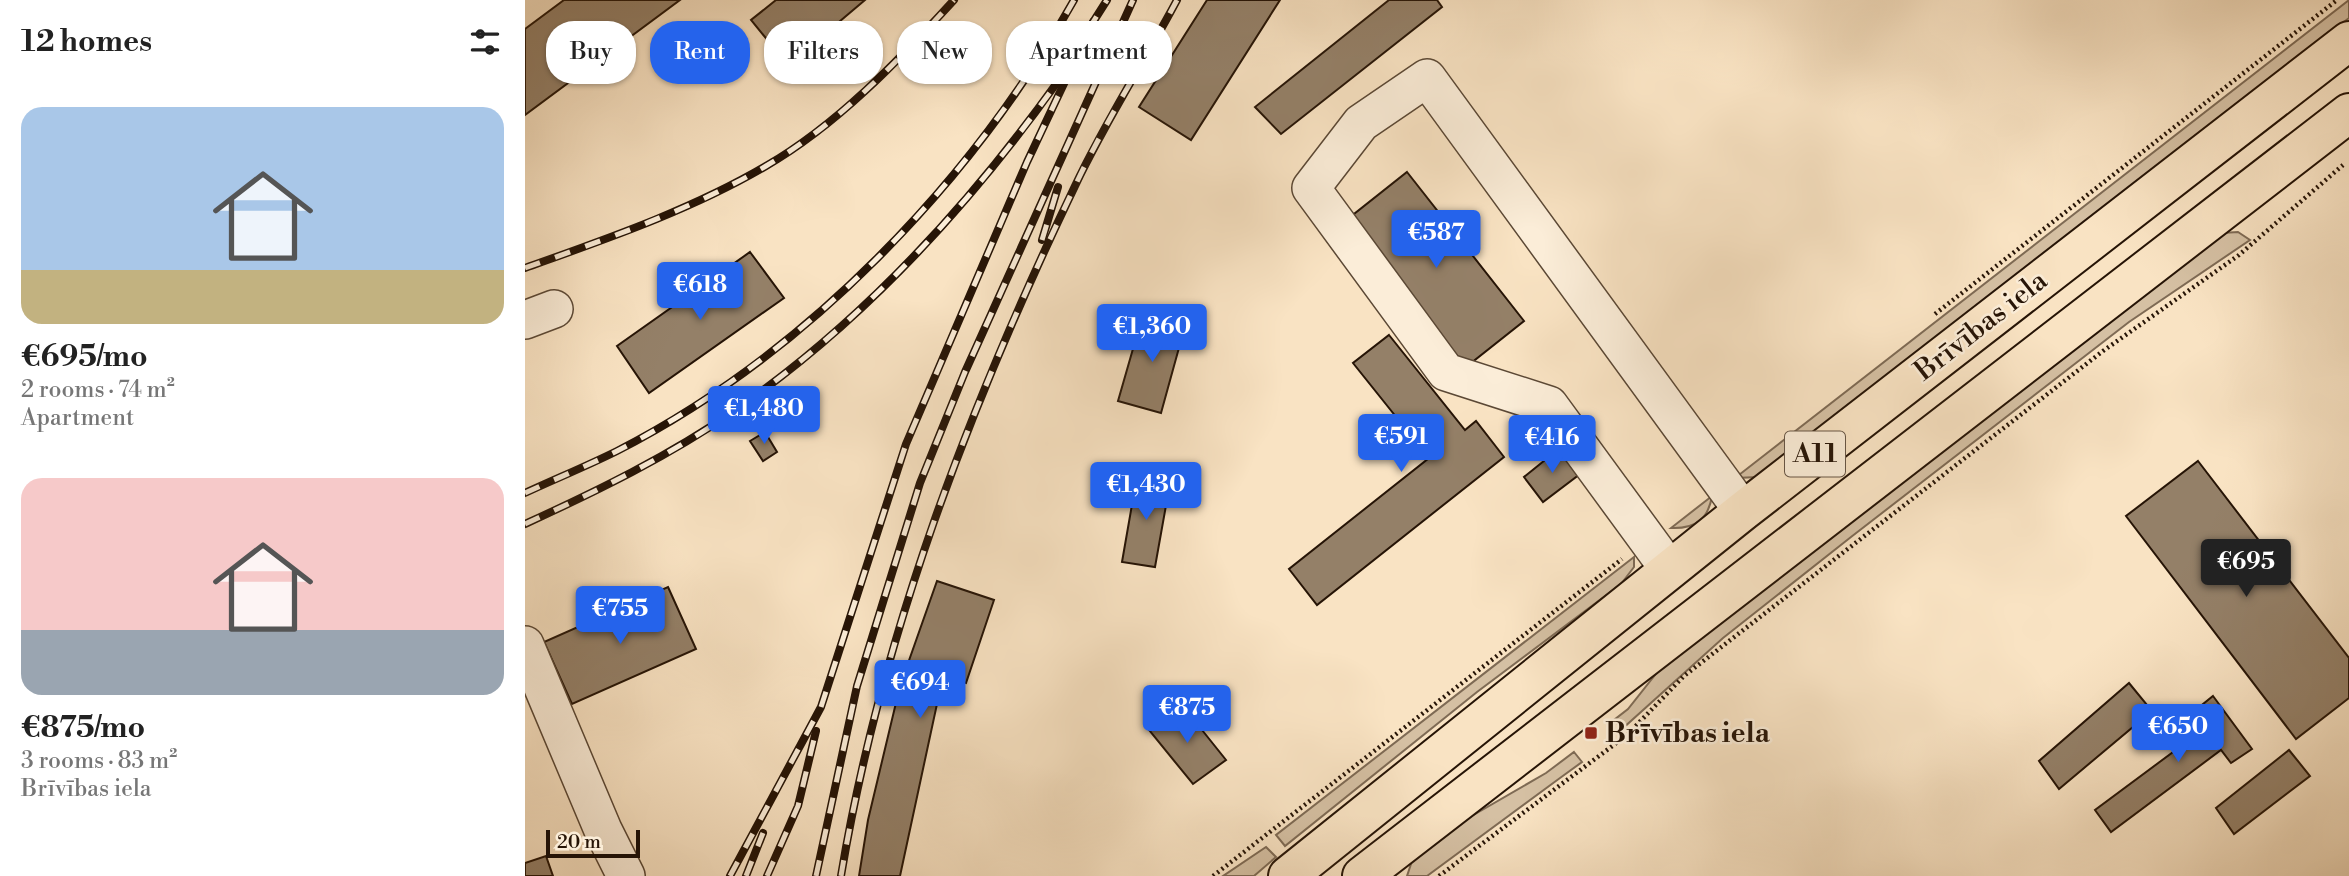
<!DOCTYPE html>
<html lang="en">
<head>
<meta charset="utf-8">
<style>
  :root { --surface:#fff; --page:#f6f6f6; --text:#222; --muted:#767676; --accent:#2563eb }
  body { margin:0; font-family:"Libre Bodoni",serif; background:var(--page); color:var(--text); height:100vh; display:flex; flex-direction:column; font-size:26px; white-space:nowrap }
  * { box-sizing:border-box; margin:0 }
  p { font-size:23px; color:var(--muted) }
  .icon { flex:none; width:38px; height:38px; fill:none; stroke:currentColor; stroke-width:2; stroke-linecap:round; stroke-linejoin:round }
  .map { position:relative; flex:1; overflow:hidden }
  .side { display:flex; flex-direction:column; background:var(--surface); width:525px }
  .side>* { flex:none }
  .hud { position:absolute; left:21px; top:21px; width:665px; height:63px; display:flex; gap:14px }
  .scale { position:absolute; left:21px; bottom:18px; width:94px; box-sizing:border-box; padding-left:7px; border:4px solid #261406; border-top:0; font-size:19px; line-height:24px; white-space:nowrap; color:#261406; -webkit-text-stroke:5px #fbedd8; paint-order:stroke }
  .price { position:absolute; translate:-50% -60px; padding:0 16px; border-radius:7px; background:var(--accent); color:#fff; font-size:23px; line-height:46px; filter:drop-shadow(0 2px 4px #0008) }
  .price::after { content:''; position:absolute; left:50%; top:42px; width:21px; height:16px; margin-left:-10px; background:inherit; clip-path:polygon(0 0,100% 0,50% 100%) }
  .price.on { background:#222; color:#fff }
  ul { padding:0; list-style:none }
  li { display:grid; align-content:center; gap:14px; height:371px; padding:0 21px }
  li span { display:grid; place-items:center; height:217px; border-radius:21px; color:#555 }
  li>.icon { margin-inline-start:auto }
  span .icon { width:126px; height:126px; fill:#fffc; stroke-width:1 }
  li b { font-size:30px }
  h2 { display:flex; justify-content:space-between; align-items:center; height:84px; padding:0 21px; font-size:30px }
  .tag { padding:0 24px; border-radius:28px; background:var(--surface); box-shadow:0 2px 5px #0004; font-size:24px; line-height:63px }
  .tag.on { background:var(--accent); color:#fff }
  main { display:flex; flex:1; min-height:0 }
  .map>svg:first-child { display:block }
  .green { fill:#d5c0a3; stroke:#7e6a54; stroke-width:2 }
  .building { fill:#948068; stroke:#261406; stroke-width:2 }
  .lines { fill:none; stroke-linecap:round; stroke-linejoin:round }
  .minor-casing { stroke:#5b4835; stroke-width:40 }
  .highway-casing { stroke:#261406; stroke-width:42 }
  .path { stroke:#261406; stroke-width:4.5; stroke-dasharray:2 3.5; stroke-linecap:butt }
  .minor { stroke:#fbedd8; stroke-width:37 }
  .highway { stroke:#f9e3c3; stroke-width:38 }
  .rail-casing { stroke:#261406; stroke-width:8 }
  .rail { stroke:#fbedd8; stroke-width:5; stroke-dasharray:16; stroke-linecap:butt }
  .poi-dot { fill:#8f2418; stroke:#fbedd8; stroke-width:2.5 }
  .labels { text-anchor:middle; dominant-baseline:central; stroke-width:5; stroke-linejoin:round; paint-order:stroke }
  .shield { fill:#fbedd8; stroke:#665545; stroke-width:2 }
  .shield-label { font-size:26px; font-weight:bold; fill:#261406 }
  .street-label { font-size:28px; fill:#261406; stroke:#fbedd8 }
  .poi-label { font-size:28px; font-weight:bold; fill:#261406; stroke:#fbedd8; text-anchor:start }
</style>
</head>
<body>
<main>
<section class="side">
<h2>12 homes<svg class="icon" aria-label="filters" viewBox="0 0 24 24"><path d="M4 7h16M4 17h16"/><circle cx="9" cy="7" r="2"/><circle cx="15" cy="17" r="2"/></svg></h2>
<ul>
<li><span style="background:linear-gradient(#a9c7e8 75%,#c2b280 0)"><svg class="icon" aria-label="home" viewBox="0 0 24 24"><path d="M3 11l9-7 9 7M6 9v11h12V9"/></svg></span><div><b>€695/mo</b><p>2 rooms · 74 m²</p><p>Apartment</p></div></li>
<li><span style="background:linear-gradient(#f6c9c9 70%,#9aa5b1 0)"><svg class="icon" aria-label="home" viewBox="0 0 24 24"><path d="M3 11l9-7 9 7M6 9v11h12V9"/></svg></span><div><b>€875/mo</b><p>3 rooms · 83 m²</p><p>Brīvības iela</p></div></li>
</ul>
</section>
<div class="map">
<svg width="1824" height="876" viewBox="0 0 1824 876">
  <rect width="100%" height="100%" fill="#f9e3c3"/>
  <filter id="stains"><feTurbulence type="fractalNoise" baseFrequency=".00286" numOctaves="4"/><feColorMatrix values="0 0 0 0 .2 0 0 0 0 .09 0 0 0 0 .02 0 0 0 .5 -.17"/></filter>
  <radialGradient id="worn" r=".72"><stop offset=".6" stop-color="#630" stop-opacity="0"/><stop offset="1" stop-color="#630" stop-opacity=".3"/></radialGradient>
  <g class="green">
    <polygon points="1824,0 1824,18 1233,477 1210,478"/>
    <polygon points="1713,232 1725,240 1604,322 1326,537 1198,638 1097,729 1089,720 1103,709 1134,670 1697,233"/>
    <path d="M1187,496c-4,24 -17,33 -41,32z"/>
    <polygon points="1109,557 1109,567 1096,584 952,692 760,846 751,835"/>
    <polygon points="1049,752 1057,762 1035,778 902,876 882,876 888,858 926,828 1021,773"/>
    <polygon points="741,847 751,857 729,876 698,876"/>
  </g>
  <g class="building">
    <polygon points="39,0 155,0 0,115 0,29"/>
    <polygon points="251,0 340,0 263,65 226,20"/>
    <polygon points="682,0 755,0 666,140 614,107"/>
    <polygon points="864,0 912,0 917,7 756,134 730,107"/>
    <polygon points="882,172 999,321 941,367 824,218"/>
    <polygon points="225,252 259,298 124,393 92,346"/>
    <polygon points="618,314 660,326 636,413 593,401"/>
    <polygon points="864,335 940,430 951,421 979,457 792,605 764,569 904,458 828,363"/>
    <polygon points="240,432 252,452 238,461 225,441"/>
    <polygon points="1035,448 1055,474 1018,502 999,477"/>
    <polygon points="1673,461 1824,658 1824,698 1771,739 1601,516"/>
    <polygon points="612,476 645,483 630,567 597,562"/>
    <polygon points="412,581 469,600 441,683 418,676 375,876 334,876 343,820 375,686"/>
    <polygon points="143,587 171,649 47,704 19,642"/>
    <polygon points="1604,683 1627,711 1534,789 1514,761"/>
    <polygon points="1688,696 1727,749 1706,763 1696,750 1586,832 1570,810 1679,729 1667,713"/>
    <polygon points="657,705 701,760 668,784 624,730"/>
    <polygon points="1764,750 1785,776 1709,834 1691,808"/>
    <polygon points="21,856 28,876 0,876 0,863"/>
  </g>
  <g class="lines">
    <defs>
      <g id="minor">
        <polyline points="0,320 29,309"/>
        <polyline points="1144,569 1024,405 921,372 786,188 836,123 902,78 1218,511"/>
        <polyline points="0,645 78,830 101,876"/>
      </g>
      <g id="highway">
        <polyline points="763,876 1218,511 1824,41"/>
        <polyline points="837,876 1824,113"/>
      </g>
    </defs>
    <use href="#minor" class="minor-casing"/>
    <use href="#highway" class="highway-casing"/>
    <g class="path">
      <polyline points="1410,314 1812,0"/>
      <polyline points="688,876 1097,559"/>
      <polyline points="914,876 1102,735 1159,676 1578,351 1714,255 1818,165"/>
    </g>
    <use href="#minor" class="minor"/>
    <use href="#highway" class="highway"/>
    <defs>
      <g id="rail">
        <polyline points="563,30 582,0"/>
        <polyline points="517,240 533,187"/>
        <path d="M0,268c81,-29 166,-58 241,-102 71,-41 133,-106 188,-166"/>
        <path d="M0,493c30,-14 62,-27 92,-42 189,-97 353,-267 457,-451"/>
        <path d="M0,524c72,-33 144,-68 209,-113 126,-87 233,-203 322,-327"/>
        <polyline points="205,876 296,707 381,444 502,162 568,22"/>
        <polyline points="221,876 238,833"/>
        <polyline points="242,876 273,806 291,731"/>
        <polyline points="291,876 332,686 395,483 440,372 608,0"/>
        <path d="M316,876c40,-241 129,-471 234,-690 30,-64 69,-124 102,-186"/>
      </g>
    </defs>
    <use href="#rail" class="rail-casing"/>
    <use href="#rail" class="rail"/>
  </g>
  <rect class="poi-dot" x="1059" y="726" width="14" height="14" rx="3.5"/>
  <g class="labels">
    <rect class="shield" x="1260" y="431.5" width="60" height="45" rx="5"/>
    <g class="shield-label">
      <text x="1290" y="454">A11</text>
    </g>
    <g class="street-label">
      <text transform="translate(1456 326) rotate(-38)">Brīvības iela</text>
    </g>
    <g class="poi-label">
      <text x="1080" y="733">Brīvības iela</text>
    </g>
  </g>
  <rect width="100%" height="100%" filter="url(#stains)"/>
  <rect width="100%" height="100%" fill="url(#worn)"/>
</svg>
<div class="scale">20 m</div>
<b class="price" style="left:911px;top:270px">€587</b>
<b class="price" style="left:175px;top:322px">€618</b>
<b class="price" style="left:627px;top:364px">€1,360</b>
<b class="price" style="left:239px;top:446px">€1,480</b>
<b class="price" style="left:876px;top:474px">€591</b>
<b class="price" style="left:1027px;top:475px">€416</b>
<b class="price" style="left:621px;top:522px">€1,430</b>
<b class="price on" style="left:1721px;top:599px">€695</b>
<b class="price" style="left:95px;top:646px">€755</b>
<b class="price" style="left:395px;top:720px">€694</b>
<b class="price" style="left:662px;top:745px">€875</b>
<b class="price" style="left:1653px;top:764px">€650</b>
<div class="hud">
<a class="tag">Buy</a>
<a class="tag on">Rent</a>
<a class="tag">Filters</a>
<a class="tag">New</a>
<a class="tag">Apartment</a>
</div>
</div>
</main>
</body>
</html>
